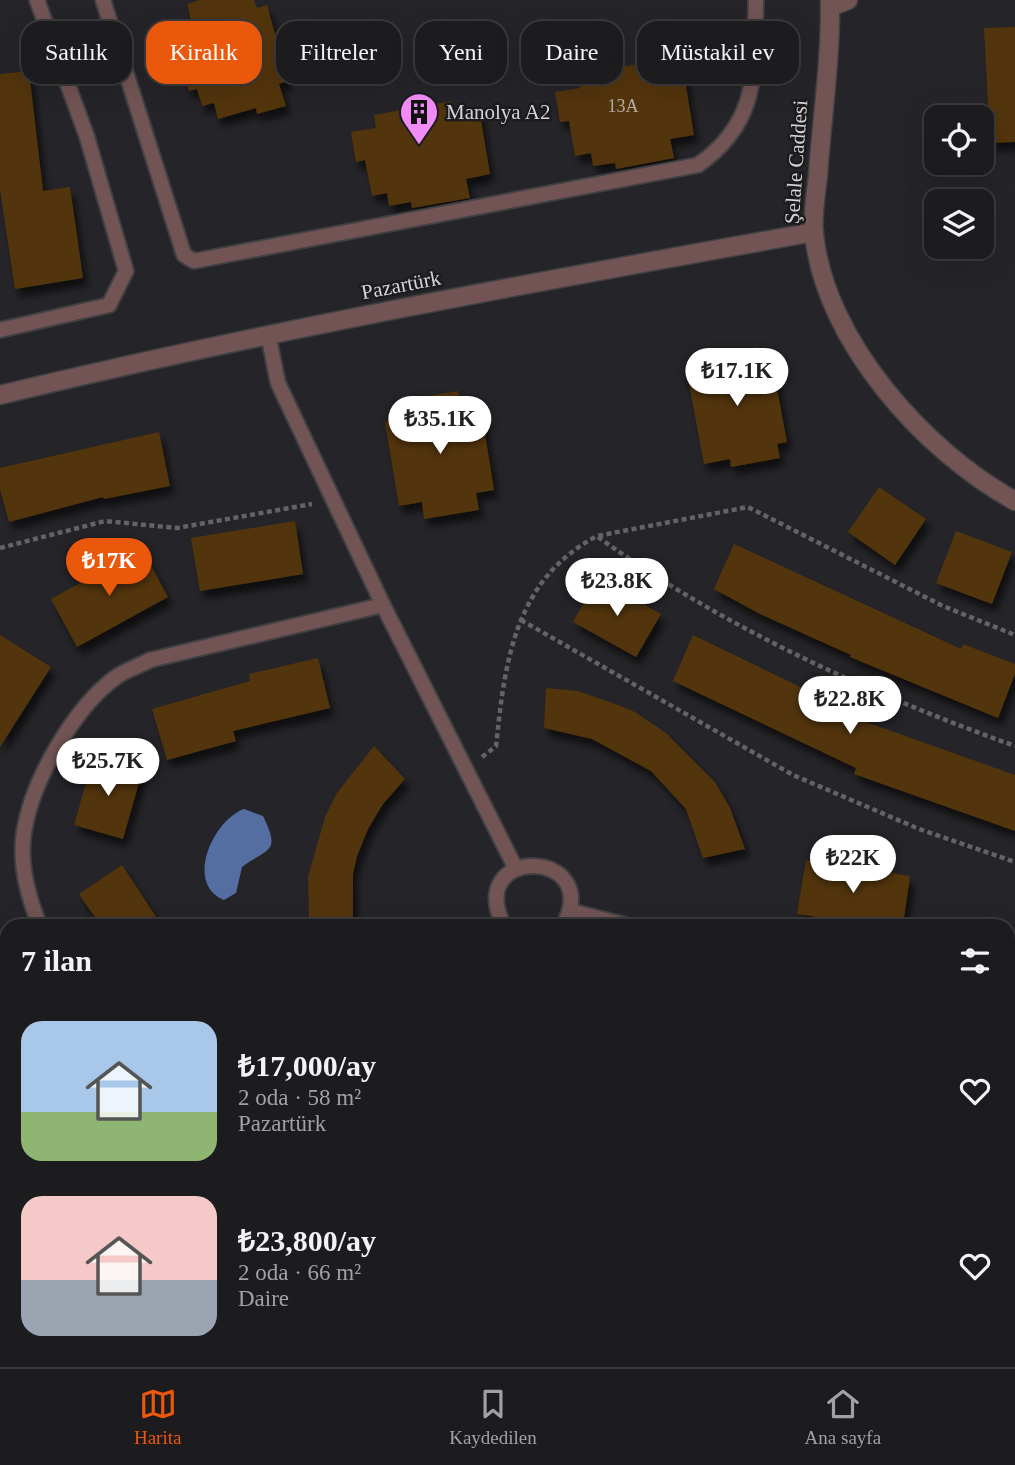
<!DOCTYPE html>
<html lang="tr">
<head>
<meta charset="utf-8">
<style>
  :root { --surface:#1c1b1e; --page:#29282b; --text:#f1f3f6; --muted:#a0a1a4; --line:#3a393c; --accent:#ea580c }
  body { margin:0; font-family:Georgia,serif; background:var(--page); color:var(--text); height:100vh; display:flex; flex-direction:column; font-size:26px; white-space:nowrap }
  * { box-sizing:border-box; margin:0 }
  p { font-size:23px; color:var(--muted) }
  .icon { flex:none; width:38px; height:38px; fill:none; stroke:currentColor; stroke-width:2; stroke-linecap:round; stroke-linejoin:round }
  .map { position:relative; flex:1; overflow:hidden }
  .side { position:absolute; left:0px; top:919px; width:1015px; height:450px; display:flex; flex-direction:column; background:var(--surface); border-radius:21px 21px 0 0; box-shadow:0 7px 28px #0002,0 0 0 2px var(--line) }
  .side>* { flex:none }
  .guide { position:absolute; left:21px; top:21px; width:973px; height:63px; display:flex; gap:14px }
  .controls { position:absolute; left:924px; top:105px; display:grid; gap:14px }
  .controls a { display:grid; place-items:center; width:70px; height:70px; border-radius:14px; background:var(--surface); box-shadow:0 7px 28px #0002,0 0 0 2px var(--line); font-size:35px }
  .price { position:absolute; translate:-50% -60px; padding:0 16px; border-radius:24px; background:#fff; color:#222; font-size:23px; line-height:46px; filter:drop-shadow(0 2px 4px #0008) }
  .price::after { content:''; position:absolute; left:50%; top:42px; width:21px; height:16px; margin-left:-10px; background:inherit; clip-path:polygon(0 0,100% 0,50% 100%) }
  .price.selected { background:var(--accent); color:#fff }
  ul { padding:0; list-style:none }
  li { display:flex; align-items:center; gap:21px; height:175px; padding:0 21px }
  li span { display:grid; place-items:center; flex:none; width:196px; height:140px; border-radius:21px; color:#555 }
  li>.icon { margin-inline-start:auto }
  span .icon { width:84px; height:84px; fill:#fffc; stroke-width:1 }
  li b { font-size:30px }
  h2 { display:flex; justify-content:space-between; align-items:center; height:84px; padding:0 21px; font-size:30px }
  .chip { padding:0 24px; border-radius:21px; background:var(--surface); box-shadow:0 7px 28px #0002,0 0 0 2px var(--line); font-size:24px; line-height:63px }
  .chip.selected { background:var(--accent); color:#fff }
  .dock { display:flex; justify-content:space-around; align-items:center; height:98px; border-top:2px solid var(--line); background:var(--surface); font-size:19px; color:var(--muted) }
  .dock a { display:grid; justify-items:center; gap:4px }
  .dock .selected { color:var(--accent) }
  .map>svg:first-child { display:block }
  .green { fill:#253d0e }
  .water { fill:#546ea2 }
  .building { fill:#52350a; filter:url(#shadow) }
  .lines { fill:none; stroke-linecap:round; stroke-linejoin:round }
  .service-casing { stroke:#414044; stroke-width:18 }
  .minor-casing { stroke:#414044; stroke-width:21 }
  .tertiary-casing { stroke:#414044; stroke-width:21 }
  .path { stroke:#646367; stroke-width:4.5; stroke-dasharray:5 3.5; stroke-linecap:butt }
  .service { stroke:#715453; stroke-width:14 }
  .minor { stroke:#715453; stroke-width:18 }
  .tertiary { stroke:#715453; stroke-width:18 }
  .labels { text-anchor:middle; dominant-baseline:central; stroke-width:5; stroke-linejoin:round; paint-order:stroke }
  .number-label { font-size:18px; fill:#b5ada4 }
  .poi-label { font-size:21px; fill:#d6d5d7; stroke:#1c1b1e; text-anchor:start }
  .street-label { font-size:21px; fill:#d6d5d7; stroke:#1c1b1e }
</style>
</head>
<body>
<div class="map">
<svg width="1015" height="1367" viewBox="0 0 1015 1367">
  <defs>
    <filter id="shadow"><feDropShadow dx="4.5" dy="8" stdDeviation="3.5" flood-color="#0009"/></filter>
  </defs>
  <rect width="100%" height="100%" fill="#252428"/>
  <polygon class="green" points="0,1287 7,1293 7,1362 245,1362 266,1367 0,1367"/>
  <path class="water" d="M244,809l19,7c18,37 6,31 -21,51l-6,26 -12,7c-40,-16 -11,-80 20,-91z"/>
  <g class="building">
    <polygon points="199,0 254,0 257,8 267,5 288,81 279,84 286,106 257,114 256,108 218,119 214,103 202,106 197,89 189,91 177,49 184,47 179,28 192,24 187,4"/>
    <polygon points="1015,27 1015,142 990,143 984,28"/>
    <polygon points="655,61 657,72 683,68 694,135 670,139 674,158 616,169 615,163 593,166 591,153 575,156 569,121 560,122 555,92 580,88 578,75"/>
    <polygon points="29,71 43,191 70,187 83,278 15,289 0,189 0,74"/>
    <polygon points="451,101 453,112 479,108 490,174 466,179 470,198 412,208 411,202 389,206 387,193 372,196 365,160 356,162 351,132 376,128 374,115"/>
    <polygon points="758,347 760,359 771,357 787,442 777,444 780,458 731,467 730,459 704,464 686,367 714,362 712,355"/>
    <polygon points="458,391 462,412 481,409 494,490 476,493 479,510 424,519 422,502 399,506 385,422 407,418 405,400"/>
    <polygon points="159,432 170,486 104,499 103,497 9,522 0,489 0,468"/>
    <polygon points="879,487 926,519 895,565 848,532"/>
    <polygon points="295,521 303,574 200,591 191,538"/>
    <polygon points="956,531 1012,552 992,604 936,583"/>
    <polygon points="734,544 961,649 963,644 1015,664 1015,674 998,718 850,657 851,655 760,614 714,589"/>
    <polygon points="142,549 168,597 77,647 51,599"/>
    <polygon points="597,579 661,614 636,657 573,622"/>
    <polygon points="0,635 51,667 0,747"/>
    <polygon points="693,635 844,708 841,713 1015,775 1015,831 854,774 856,768 673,681"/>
    <polygon points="318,658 330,708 233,731 236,741 167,760 152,709 250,681 249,674"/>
    <polygon points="546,688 578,691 618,705 635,712 666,733 715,782 730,808 745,849 703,858 686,809 651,771 592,739 544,728"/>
    <polygon points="374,746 405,779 383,804 368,829 357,856 353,874 353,926 309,926 308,877 325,817 337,793"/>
    <polygon points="93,758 142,772 123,839 74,825"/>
    <polygon points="806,860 910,876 903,926 875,926 797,914"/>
    <polygon points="122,865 162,926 101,926 79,894"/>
  </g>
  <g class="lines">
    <defs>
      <g id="service">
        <path d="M103,0l81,255 10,6 504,-96c63,-44 56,-96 58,-165"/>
        <polyline points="0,330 109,305 126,271 87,137 37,0"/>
        <polyline points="268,334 278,383 383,605 515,867"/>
        <polyline points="571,911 629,926"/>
        <path d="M40,926c-12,-29 -21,-63 -16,-94 8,-52 50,-124 92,-155 10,-7 23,-11 34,-17l233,-55"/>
        <path d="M504,926c-41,-82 101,-78 59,0"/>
        <polyline points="1008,1022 1015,1024"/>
      </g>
      <g id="minor">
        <path d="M830,0c1,58 -8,117 -12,175 -2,19 -6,40 -4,59 11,107 110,217 201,267"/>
        <polyline points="830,7 848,0"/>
        <path d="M0,395c269,-65 541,-114 814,-163"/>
      </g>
      <g id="tertiary">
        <polyline points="0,1287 7,1293"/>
        <polyline points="0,1326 7,1332"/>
        <polyline points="51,1362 60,1367"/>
        <polyline points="102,1362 110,1367"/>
      </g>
    </defs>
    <use href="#service" class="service-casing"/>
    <use href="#minor" class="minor-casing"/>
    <use href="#tertiary" class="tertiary-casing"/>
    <g class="path">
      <path d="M598,537c126,91 272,157 417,209"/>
      <polyline points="0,548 105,521 177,528 312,504"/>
      <polyline points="521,620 793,775 919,829 1015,862"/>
      <path d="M482,757l14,-11c9,-84 18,-166 101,-210l151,-29 195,99 72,29"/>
      <polyline points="0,1113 7,1120"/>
      <polyline points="1008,1176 1015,1179"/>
      <polyline points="941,1362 973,1367"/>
    </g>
    <use href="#service" class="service"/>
    <use href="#minor" class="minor"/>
    <use href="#tertiary" class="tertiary"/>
  </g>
  <defs>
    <symbol id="building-pin" viewBox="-11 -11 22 30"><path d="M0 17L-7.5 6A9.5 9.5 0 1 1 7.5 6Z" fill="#f18bf5" stroke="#1c1b1e"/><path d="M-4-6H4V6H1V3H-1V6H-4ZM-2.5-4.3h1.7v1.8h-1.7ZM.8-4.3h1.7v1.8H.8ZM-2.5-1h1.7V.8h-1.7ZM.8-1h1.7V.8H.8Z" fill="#111"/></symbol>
  </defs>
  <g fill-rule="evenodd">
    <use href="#building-pin" x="397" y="90" width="44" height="60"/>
  </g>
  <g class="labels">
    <g class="number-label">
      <text x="623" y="106">13A</text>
    </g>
    <g class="poi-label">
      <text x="446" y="112">Manolya A2</text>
    </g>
    <g class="street-label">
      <text transform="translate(796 162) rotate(-86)">Şelale Caddesi</text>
      <text transform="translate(401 285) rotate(-11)">Pazartürk</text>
    </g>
  </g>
</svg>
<div class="controls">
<a><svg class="icon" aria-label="locate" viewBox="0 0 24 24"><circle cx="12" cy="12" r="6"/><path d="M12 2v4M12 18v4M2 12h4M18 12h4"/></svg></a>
<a><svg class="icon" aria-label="layers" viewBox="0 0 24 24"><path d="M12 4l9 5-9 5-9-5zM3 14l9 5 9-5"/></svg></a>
</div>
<b class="price" style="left:737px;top:408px">₺17.1K</b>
<b class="price" style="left:440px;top:456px">₺35.1K</b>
<b class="price selected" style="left:109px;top:598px">₺17K</b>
<b class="price" style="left:617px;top:618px">₺23.8K</b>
<b class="price" style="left:850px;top:736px">₺22.8K</b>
<b class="price" style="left:108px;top:798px">₺25.7K</b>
<b class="price" style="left:853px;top:895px">₺22K</b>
<div class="guide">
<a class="chip">Satılık</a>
<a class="chip selected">Kiralık</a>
<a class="chip">Filtreler</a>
<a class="chip">Yeni</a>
<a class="chip">Daire</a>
<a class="chip">Müstakil ev</a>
</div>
<section class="side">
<h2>7 ilan<svg class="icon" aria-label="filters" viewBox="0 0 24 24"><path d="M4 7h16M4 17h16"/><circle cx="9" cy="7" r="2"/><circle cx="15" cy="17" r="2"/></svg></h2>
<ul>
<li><span style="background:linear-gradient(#a9c7e8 65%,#8fb573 0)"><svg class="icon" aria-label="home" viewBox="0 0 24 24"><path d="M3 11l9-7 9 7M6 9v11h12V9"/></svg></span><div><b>₺17,000/ay</b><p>2 oda · 58 m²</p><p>Pazartürk</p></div><svg class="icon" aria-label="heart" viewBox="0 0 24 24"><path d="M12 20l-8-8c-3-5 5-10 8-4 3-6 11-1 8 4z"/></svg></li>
<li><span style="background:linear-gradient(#f6c9c9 60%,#9aa5b1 0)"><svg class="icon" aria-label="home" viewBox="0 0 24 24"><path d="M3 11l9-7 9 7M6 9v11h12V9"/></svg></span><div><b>₺23,800/ay</b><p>2 oda · 66 m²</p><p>Daire</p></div><svg class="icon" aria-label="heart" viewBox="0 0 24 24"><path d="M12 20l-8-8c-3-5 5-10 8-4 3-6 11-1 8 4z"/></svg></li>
</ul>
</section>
</div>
<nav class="dock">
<a class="selected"><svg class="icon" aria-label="map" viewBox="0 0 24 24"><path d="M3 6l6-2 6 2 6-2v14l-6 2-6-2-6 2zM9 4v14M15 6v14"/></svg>Harita</a>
<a><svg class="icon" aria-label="saved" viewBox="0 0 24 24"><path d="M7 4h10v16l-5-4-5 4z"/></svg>Kaydedilen</a>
<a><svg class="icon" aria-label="home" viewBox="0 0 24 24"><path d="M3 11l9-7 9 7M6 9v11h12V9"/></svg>Ana sayfa</a>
</nav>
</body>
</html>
